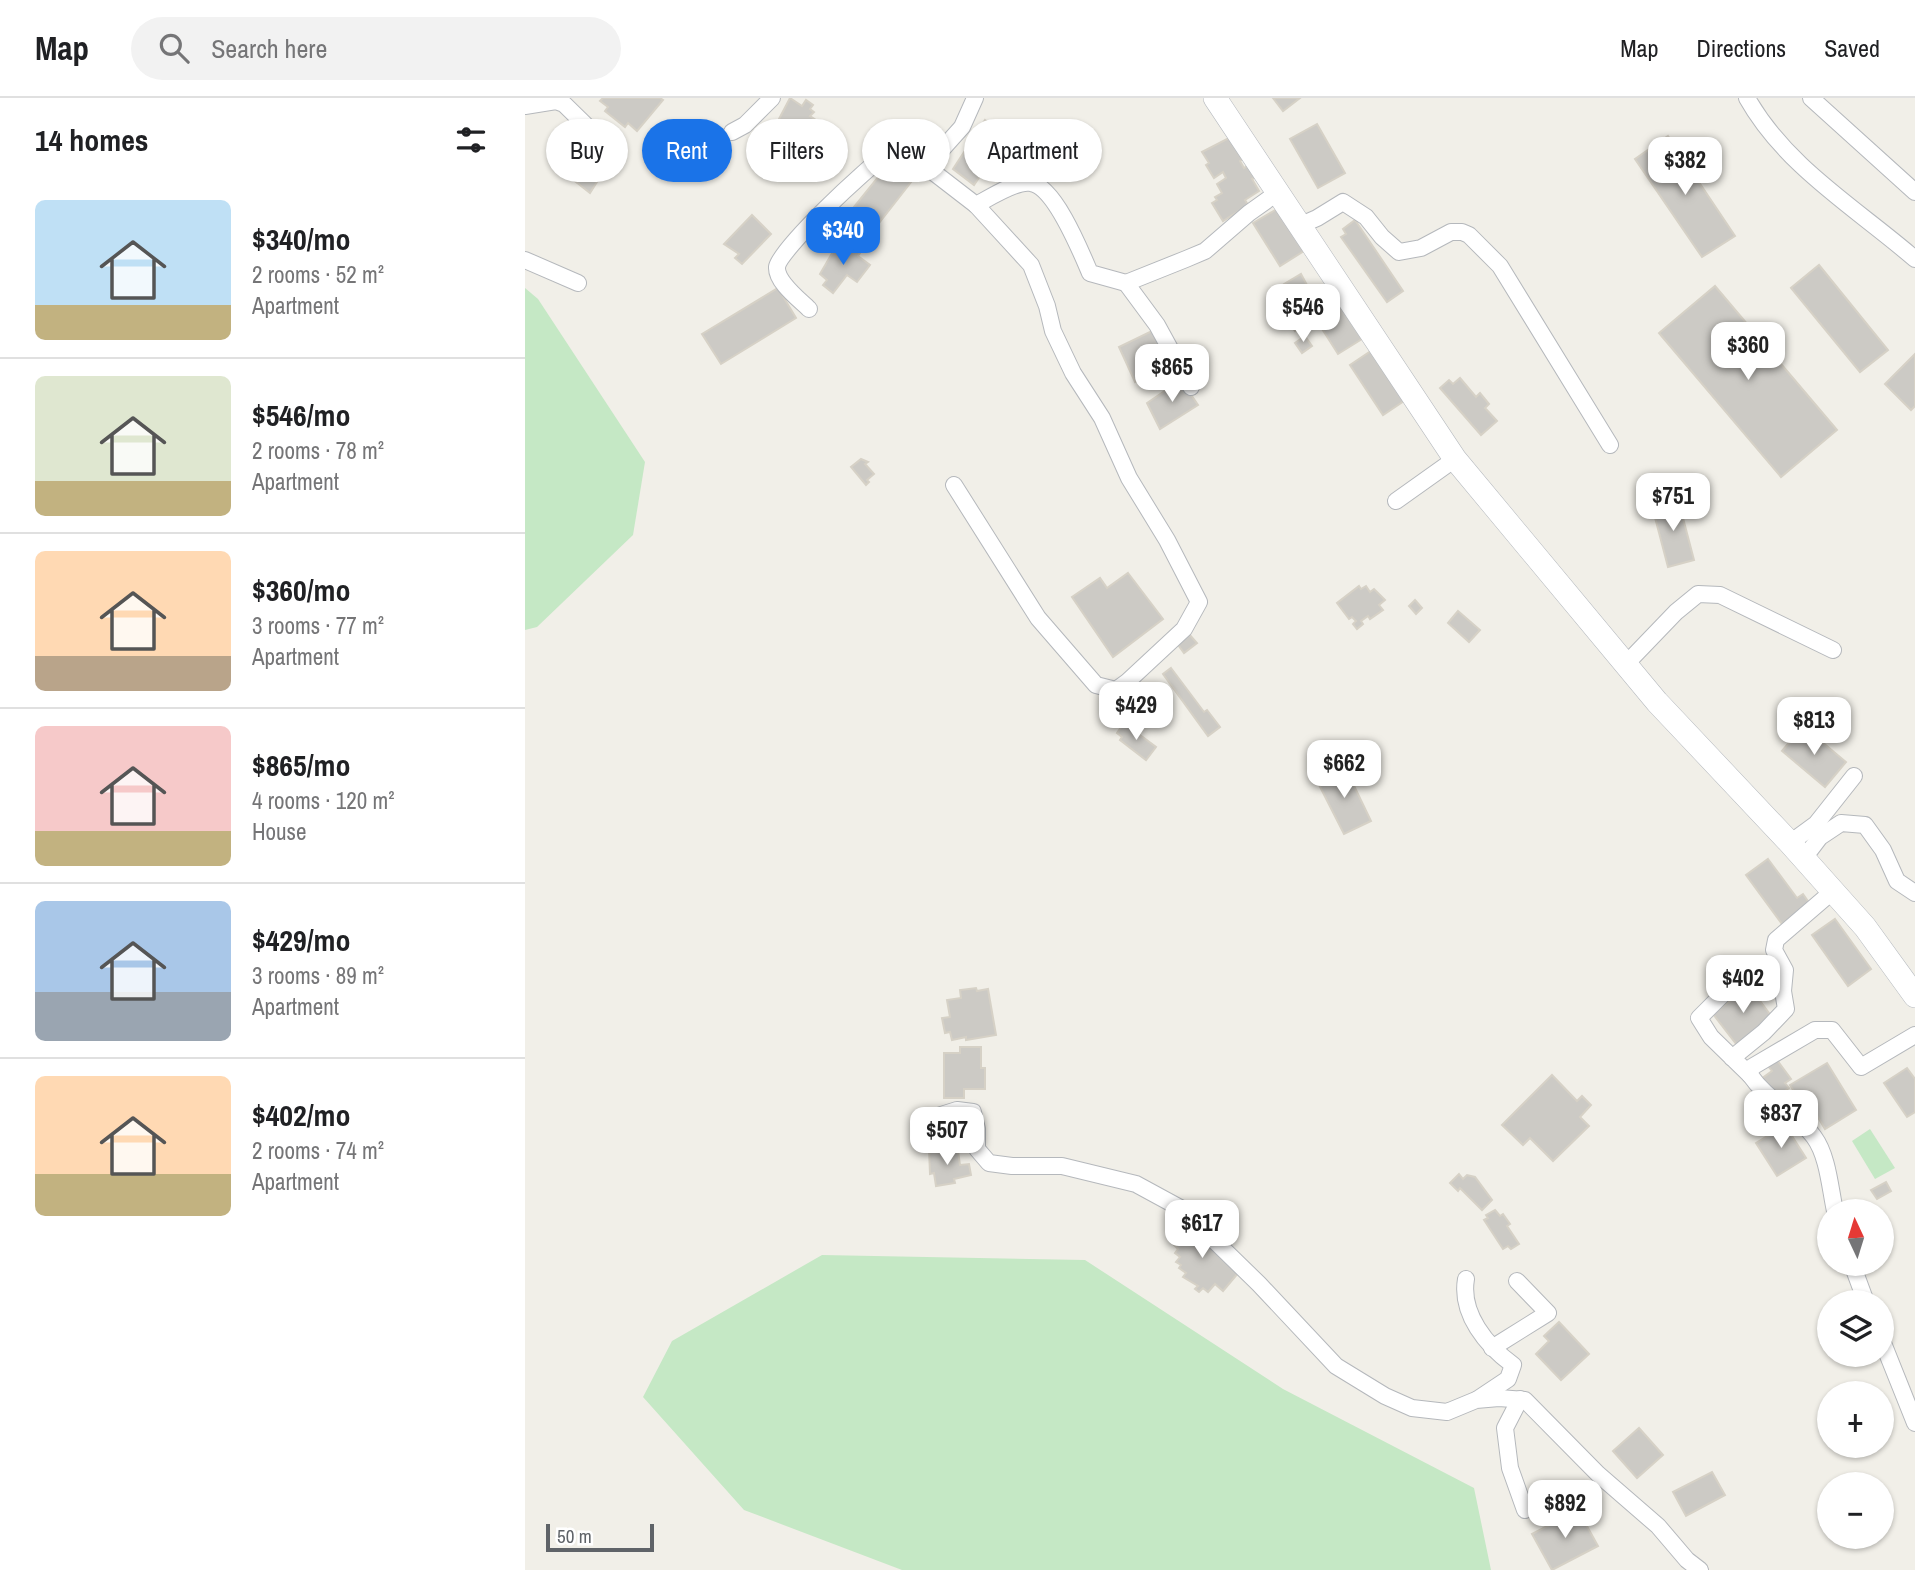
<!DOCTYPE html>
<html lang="en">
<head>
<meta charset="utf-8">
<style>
  :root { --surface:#fff; --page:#f2f2f2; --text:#202124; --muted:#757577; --line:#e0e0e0; --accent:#1a73e8 }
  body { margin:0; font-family:"Archivo Narrow",sans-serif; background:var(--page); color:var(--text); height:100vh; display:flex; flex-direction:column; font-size:26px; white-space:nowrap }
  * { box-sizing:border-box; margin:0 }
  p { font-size:23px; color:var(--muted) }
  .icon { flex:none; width:38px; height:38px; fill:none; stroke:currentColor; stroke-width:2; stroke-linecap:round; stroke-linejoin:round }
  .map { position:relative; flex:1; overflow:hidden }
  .drawer { display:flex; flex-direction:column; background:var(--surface); width:525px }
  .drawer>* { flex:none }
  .banner { position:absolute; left:21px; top:21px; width:665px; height:63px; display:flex; gap:14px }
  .needle { width:46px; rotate:356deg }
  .tools { position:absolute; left:1292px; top:1101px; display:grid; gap:14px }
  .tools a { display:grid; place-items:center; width:77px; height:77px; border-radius:50%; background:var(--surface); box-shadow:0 2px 5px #0004; font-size:35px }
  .scale { position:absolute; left:21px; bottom:18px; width:108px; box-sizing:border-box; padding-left:7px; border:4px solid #5f6368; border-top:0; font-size:19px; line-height:24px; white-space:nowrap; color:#5f6368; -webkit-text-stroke:5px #fff; paint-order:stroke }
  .price { position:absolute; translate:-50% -60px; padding:0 16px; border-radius:14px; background:#fff; color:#222; font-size:23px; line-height:46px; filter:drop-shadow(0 2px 4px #0008) }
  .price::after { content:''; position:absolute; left:50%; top:42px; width:21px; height:16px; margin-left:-10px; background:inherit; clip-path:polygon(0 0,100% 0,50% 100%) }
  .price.selected { background:var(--accent); color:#fff }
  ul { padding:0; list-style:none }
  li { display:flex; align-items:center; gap:21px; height:175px; padding:0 35px }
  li+li { border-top:2px solid var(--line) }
  li span { display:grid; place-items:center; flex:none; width:196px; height:140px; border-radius:10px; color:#555 }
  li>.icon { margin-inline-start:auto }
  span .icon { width:84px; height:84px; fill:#fffc; stroke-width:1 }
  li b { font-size:30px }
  h2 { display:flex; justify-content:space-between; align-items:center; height:84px; padding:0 35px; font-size:30px }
  .pill { padding:0 24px; border-radius:32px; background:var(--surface); box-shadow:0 2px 5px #0004; font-size:24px; line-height:63px }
  .pill.selected { background:var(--accent); color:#fff }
  header { display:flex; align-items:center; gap:42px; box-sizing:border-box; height:98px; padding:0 35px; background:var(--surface); border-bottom:2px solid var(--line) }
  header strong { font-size:33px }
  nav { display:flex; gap:38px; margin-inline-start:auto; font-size:24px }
  .search { width:490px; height:63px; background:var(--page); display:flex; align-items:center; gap:18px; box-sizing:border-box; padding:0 24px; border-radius:38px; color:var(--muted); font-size:26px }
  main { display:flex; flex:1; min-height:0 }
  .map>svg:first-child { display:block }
  .green { fill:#c5e8c5 }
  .building { fill:#cccac5; stroke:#d6d1c6; stroke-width:2 }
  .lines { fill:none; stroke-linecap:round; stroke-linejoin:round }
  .street-casing { stroke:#b5b8bc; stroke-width:18 }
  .secondary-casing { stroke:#b6babf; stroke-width:24 }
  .street { stroke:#fff; stroke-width:16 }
  .secondary { stroke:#fff; stroke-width:23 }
</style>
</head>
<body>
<header>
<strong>Map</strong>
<div class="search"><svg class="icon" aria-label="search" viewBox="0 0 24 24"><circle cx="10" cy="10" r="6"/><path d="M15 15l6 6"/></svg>Search here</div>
<nav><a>Map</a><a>Directions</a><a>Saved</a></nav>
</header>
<main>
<section class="drawer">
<h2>14 homes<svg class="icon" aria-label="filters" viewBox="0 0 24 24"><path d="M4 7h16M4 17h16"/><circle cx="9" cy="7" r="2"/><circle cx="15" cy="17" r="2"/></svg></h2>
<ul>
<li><span style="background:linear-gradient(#bfe0f5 75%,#c2b280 0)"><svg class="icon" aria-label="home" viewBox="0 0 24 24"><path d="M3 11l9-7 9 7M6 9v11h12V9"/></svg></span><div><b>$340/mo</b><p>2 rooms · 52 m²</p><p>Apartment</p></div></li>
<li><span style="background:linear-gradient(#dfe7d0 75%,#c2b280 0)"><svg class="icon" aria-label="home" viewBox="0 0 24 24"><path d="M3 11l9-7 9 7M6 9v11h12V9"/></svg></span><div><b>$546/mo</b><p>2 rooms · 78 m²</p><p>Apartment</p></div></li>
<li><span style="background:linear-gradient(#ffd9b3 75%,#b9a48a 0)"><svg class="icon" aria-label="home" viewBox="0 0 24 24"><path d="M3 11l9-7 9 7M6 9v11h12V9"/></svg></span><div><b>$360/mo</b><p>3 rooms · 77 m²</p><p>Apartment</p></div></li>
<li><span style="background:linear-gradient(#f6c9c9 75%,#c2b280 0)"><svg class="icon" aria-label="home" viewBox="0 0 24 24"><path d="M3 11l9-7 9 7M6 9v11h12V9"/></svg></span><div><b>$865/mo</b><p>4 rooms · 120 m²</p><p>House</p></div></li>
<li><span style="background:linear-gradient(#a9c7e8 65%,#9aa5b1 0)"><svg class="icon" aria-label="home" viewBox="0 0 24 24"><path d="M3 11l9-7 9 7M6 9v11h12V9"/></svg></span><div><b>$429/mo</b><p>3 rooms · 89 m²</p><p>Apartment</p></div></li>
<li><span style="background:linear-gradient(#ffd9b3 70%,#c2b280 0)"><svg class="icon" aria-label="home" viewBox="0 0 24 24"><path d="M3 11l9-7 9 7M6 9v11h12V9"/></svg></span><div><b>$402/mo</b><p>2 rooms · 74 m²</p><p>Apartment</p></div></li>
</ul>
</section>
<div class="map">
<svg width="1390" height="1472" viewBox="0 0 1390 1472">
  <rect width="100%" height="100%" fill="#f1efe8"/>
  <g class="green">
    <polygon points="0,190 13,201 120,364 108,437 12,529 0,532"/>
    <polygon points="1345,1031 1370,1070 1350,1081 1327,1043"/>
    <polygon points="297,1157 560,1162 758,1291 949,1390 966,1472 377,1472 219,1412 118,1299 147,1243"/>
  </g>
  <g class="building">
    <polygon points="78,0 135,0 138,2 112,33 103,25 100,29 80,13 83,9 75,3"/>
    <polygon points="265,0 277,8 281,2 288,7 285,11 289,14 285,18 294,24 278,47 273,44 267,54 255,46 259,39 253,35 256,31 253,29 257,23 254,21"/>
    <polygon points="748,0 775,0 758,13"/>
    <polygon points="460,22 482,38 449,87 428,71"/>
    <polygon points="792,26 820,75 793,90 765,41"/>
    <polygon points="1143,38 1210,138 1177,159 1110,61"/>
    <polygon points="704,40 721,59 715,63 719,70 724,67 731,79 727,81 734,93 720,102 723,107 698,123 687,105 692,102 690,99 697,95 692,86 701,80 698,74 689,80 681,67 684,65 677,54"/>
    <polygon points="51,43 82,68 65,95 31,68"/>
    <polygon points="366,63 390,79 343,139 320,120"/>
    <polygon points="752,111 779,153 755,168 728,125"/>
    <polygon points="227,117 246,136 217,166 210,160 214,156 199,146"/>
    <polygon points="830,122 878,193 862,204 816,139 821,136 818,131"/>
    <polygon points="313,145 322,152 325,148 335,155 333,158 345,167 332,184 322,177 308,195 298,187 302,182 295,176"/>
    <polygon points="1294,167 1363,252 1335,274 1266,190"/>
    <polygon points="776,176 782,187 765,196 759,186"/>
    <polygon points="1190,188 1312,332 1256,379 1134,235"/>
    <polygon points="804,189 837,241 813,256 780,204"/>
    <polygon points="253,190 271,220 196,266 177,236"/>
    <polygon points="771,219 777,227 770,233 764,225"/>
    <polygon points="631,231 649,260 610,284 594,249"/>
    <polygon points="780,238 787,248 777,255 770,245"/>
    <polygon points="849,251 882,301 858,317 825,267"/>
    <polygon points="1390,256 1390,308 1386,312 1360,286"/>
    <polygon points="935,280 951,299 955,295 964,306 960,310 972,323 956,337 915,290 924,282 928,286"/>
    <polygon points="656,282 673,307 635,331 622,305"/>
    <polygon points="336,361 343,364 340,366 349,376 342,382 344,384 341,387 326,369"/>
    <polygon points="1153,401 1169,462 1143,469 1127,408"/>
    <polygon points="603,475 638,521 588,559 547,499 575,480 582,490"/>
    <polygon points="834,488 836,491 841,488 845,494 849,491 860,502 854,507 858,512 845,521 843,518 836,523 838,526 832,531 828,526 831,523 827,519 824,521 812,505"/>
    <polygon points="890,502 897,510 891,516 884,508"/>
    <polygon points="933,513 955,532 944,544 923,525"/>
    <polygon points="663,535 672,545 659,555 651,544"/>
    <polygon points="646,570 679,614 682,612 695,629 683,638 638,576"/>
    <polygon points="599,625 631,649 621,662 595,642 597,639 592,635"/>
    <polygon points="1278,628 1321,664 1300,689 1257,653"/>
    <polygon points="819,667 846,723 819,736 791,681"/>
    <polygon points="1243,761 1272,800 1278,796 1285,806 1257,826 1221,777"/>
    <polygon points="1310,821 1346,871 1323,888 1287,837"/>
    <polygon points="1224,888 1247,919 1212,947 1188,916"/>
    <polygon points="451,890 452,893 463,891 471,937 441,942 441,939 427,942 425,934 420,935 417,920 425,919 422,902 436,900 435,892"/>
    <polygon points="435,949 456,949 456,970 460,970 460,991 439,991 439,1000 419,1000 419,955 435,955"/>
    <polygon points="1252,962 1266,981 1260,985 1264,990 1250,1000 1236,981 1247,973 1243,968"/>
    <polygon points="1302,965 1331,1012 1300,1031 1284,1004 1278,1008 1265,987"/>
    <polygon points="1382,970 1390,981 1390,1014 1382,1019 1359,985"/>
    <polygon points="1027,977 1052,1003 1057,998 1066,1007 1055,1019 1064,1028 1028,1063 1005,1040 998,1047 977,1027"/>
    <polygon points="1260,1027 1281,1060 1252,1078 1231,1045"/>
    <polygon points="414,1049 414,1053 433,1053 435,1067 444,1066 446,1077 429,1081 430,1085 411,1088 409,1075 405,1076 404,1050"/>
    <polygon points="934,1076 938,1081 942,1077 950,1079 967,1102 957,1112 935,1090 933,1093 925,1085"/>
    <polygon points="1361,1084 1366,1093 1352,1101 1346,1092"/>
    <polygon points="970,1112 975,1118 978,1116 985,1126 982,1128 994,1146 986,1151 983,1148 978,1151 959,1122 963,1120 961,1117"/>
    <polygon points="661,1120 714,1174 698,1193 690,1186 683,1194 678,1190 674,1194 670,1191 673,1188 658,1179 661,1175 654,1170 656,1167 651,1164 655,1159 650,1155 653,1151 649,1147 653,1142 647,1137"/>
    <polygon points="1034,1224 1064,1256 1036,1282 1011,1256 1024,1243 1019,1238"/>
    <polygon points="1114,1330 1138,1357 1112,1380 1088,1353"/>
    <polygon points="1187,1374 1200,1397 1161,1418 1148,1394"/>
    <polygon points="1053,1412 1073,1448 1027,1472 1007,1436"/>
  </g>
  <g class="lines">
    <defs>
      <g id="street">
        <path d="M1222,0c39,69 109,110 168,161"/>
        <polyline points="1286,0 1390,94"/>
        <polyline points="0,8 31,3 39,6 84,50"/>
        <polyline points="207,34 220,27 247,0"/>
        <polyline points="402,68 437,29 450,0"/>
        <polyline points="776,127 792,120 818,104 841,119 857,139 874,154 896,150 926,134 937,134 944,137 975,168 1085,347"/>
        <polyline points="0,162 53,185"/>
        <polyline points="601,185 632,227 666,289"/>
        <path d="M284,211c-10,-10 -33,-27 -32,-42 2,-17 91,-101 108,-111 7,-4 13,-5 21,-5l70,54c13,-7 41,-25 55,-22 24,4 50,69 59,90l36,10 60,-24 19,-8 44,-38 28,-20"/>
        <polyline points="429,387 513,520 571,587 591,592 602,584 659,531 674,504 642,442 604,380 577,320 548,275 528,233 522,208 506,167 451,107"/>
        <polyline points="871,403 930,361"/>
        <polyline points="1101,566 1151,514 1173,496 1195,497 1308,552"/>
        <polyline points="1265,745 1291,726 1329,678"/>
        <polyline points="1279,760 1295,739 1316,725 1340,727 1358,752 1372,783 1390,795"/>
        <polyline points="1258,893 1260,872 1249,852 1251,842 1308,793"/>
        <polyline points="1207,960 1239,934 1261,911 1258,893 1235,868 1201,893 1174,920 1186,939 1225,977"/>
        <polyline points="413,1018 432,1012 448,1014 452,1031 452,1051 464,1065 487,1068 537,1068 611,1086 657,1111 734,1186 811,1268 860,1298 887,1310 922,1314 951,1302 974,1300 1000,1302 1073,1376 1133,1428 1162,1462 1175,1472"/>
        <path d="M1310,1113c-5,-23 -7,-55 -21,-74 -18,-24 -47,-37 -64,-62l2,-8 63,-37h17l29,37 54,-32"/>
        <polyline points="1327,1166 1341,1204"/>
        <path d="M941,1181c-6,35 21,67 47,86l-5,14 -30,20"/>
        <polyline points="1356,1240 1390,1325"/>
        <polyline points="967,1250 1023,1215 992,1183"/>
        <polyline points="995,1301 980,1330 985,1370 1000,1412"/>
      </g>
      <polyline id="secondary" points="690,0 930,361 1132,604 1265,745 1340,829 1390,898"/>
    </defs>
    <use href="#street" class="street-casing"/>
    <use href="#secondary" class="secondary-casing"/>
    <use href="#street" class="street"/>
    <use href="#secondary" class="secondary"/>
  </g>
</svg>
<div class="tools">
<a><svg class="needle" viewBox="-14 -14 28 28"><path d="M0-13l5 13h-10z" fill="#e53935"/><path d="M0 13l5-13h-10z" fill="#757577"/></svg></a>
<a><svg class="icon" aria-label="layers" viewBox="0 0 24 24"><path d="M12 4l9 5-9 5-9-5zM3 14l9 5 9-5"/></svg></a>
<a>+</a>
<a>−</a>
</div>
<div class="scale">50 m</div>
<b class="price" style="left:1160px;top:99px">$382</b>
<b class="price selected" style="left:318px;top:169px">$340</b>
<b class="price" style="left:778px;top:246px">$546</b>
<b class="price" style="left:1223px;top:284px">$360</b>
<b class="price" style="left:647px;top:306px">$865</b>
<b class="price" style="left:1148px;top:435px">$751</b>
<b class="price" style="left:611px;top:644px">$429</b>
<b class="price" style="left:1289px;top:659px">$813</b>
<b class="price" style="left:819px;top:702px">$662</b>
<b class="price" style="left:1218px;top:917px">$402</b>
<b class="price" style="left:1256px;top:1052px">$837</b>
<b class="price" style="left:422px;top:1069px">$507</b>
<b class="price" style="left:677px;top:1162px">$617</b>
<b class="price" style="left:1040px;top:1442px">$892</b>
<div class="banner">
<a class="pill">Buy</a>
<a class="pill selected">Rent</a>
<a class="pill">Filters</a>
<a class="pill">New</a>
<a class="pill">Apartment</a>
</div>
</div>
</main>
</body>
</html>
